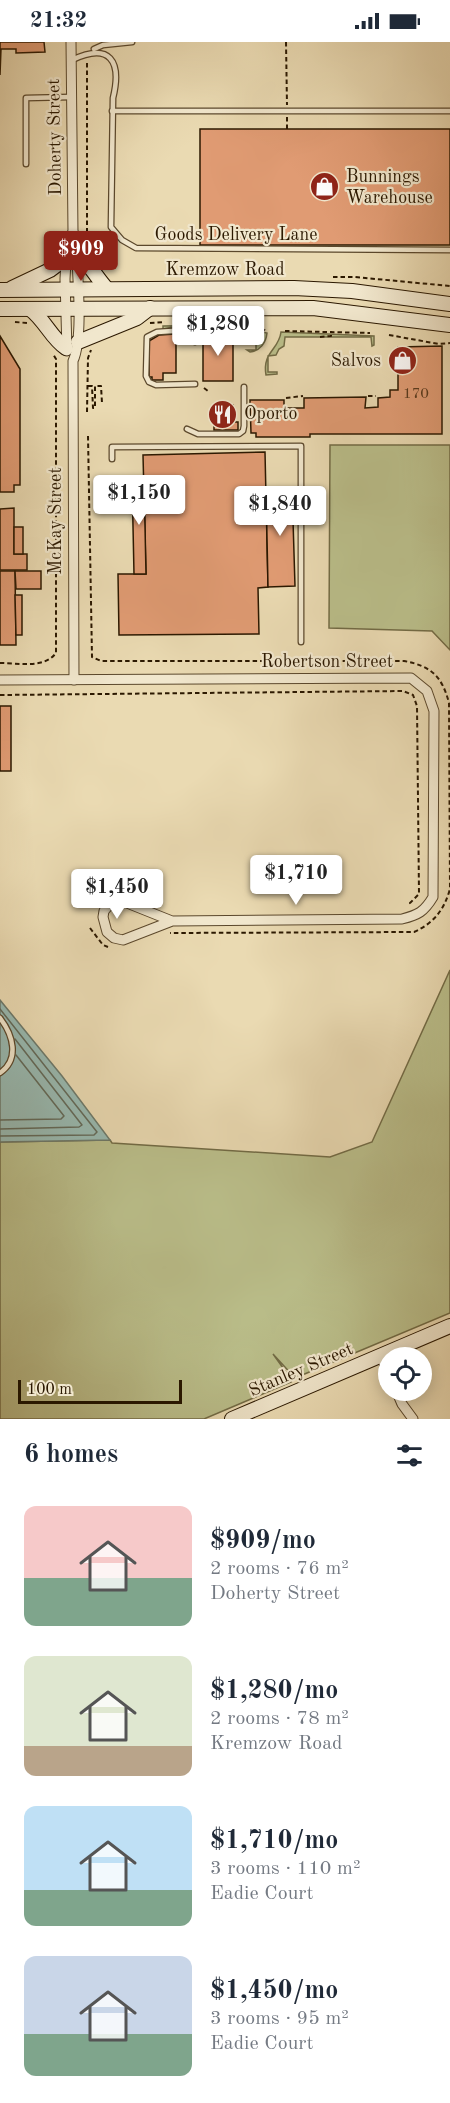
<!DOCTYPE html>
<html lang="en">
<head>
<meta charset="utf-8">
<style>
  :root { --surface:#fff; --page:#f2f2f3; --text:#1f2937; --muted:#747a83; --accent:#8f2418 }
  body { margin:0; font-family:"Old Standard TT",serif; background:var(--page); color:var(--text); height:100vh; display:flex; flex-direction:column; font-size:22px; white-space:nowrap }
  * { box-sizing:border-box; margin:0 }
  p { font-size:20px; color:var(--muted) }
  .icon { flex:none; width:33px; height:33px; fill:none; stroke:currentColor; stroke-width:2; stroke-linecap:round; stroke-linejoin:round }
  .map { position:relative; height:1377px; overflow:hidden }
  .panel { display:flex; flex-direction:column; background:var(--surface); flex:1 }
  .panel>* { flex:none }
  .controls { position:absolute; left:378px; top:1305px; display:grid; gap:12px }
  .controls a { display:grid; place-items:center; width:54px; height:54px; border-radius:50%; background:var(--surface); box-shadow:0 3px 15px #0003; font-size:30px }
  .scale { position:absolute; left:18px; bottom:15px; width:164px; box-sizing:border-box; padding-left:6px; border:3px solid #2b1800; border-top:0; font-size:16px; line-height:21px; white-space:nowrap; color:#2b1800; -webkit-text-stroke:4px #f1e7cd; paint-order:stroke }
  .price { position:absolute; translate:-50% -51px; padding:0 14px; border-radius:6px; background:#fff; color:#222; font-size:20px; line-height:39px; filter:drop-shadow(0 2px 3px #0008) }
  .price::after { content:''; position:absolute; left:50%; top:36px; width:18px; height:14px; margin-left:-9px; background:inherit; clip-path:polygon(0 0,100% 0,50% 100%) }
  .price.selected { background:var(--accent); color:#fff }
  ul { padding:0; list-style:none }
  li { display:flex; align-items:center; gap:18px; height:150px; padding:0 24px }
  li span { display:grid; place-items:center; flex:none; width:168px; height:120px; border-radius:12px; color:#555 }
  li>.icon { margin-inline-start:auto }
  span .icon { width:72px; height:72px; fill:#fffc; stroke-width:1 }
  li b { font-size:26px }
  h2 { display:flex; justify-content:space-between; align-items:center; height:72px; padding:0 24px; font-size:26px }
  .status { display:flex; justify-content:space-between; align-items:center; height:42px; padding:0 30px; background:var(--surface); direction:ltr }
  .status svg { height:16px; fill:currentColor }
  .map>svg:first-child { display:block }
  .green { fill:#babe8a; stroke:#726b45; stroke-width:1.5 }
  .water { fill:#98bab2; stroke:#6c796b; stroke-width:1.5 }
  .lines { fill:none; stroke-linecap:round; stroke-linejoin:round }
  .shore { stroke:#626959; stroke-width:1.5 }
  .building { fill:#e09b73; stroke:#2b1800; stroke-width:1.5 }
  .lane-casing { stroke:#5b482c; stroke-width:7 }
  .street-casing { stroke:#5b482c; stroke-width:11 }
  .secondary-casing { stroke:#2b1800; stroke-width:16 }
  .path { stroke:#2b1800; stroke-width:2; stroke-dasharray:4.5 3; stroke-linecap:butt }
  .lane { stroke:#f1e7cd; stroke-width:4.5 }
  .street { stroke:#f1e7cd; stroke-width:9 }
  .secondary { stroke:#f1e7cd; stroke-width:14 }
  .labels { text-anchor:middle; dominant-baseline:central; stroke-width:4.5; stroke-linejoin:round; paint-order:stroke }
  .number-label { font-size:15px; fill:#58391d }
  .street-label { font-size:18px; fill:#2b1800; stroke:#f1e7cd }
  .poi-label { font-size:18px; fill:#2b1800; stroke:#f1e7cd; text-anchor:start }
</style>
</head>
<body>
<div class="status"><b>21:32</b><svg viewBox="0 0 49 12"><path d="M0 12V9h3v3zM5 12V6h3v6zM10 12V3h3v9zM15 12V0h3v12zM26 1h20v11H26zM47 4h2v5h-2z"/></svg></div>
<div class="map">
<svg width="450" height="1377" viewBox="0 0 450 1377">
  <rect width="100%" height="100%" fill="#eadab2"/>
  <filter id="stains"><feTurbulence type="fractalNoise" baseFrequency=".00333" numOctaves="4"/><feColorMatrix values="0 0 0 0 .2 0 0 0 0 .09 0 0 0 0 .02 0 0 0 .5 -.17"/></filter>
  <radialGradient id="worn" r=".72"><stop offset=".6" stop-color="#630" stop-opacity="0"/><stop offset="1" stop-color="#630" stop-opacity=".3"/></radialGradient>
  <g class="green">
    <path d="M240,283v10l9,-1v-9l8,6 10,2c-1,10 -7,18 -17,19l-3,-2h9v-13c-16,0 -25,-6 -40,-6v-2l-43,-2 -10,2v-3z"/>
    <path d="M281,290l93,4v9l-2,1 -1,-9h-86l-1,9 -5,3 -3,6 -8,1v16h9v2l-11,1c-4,-23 13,-25 15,-43z"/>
    <polygon points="330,403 450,403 450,608 432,589 329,586"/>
    <polygon points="450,928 450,1271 295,1336 273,1312 291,1337 289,1338 291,1340 204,1377 0,1377 0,1100 110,1098 112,1101 330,1115 372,1100"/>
  </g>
  <polygon class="water" points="0,958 62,1034 110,1098 0,1100"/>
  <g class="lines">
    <g class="shore">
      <polyline points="0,967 97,1090 94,1093 0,1094"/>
      <polyline points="0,1078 61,1077 64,1074 16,1013"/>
      <polyline points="0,1087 79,1085 82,1083 15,997"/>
    </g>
  </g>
  <g class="building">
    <polygon points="0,0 44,0 45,10 16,11 16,7 1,7 0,33"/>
    <rect x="200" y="87" width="250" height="116"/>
    <rect x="203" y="291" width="30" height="48"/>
    <polygon points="176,292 176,331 163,331 163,338 152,338 152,335 149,335 149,299 159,293"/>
    <polygon points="0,294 20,327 20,443 14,443 14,450 0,450"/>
    <polygon points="442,304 442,392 310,392 310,395 256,395 256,391 251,391 250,358 284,358 284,366 304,366 304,356 366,355 365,366 378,365 378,356 390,355 390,348 398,348 398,305"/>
    <polygon points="214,363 233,363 233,380 238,380 238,388 214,388"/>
    <polygon points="265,410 268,545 258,546 259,592 119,593 118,532 146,532 143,413"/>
    <polygon points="132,436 144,436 146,532 134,532"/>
    <polygon points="292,445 295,544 268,545 266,446"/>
    <polygon points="14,466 14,512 27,512 27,528 0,528 0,467"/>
    <rect x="14" y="485" width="9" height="27"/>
    <polygon points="0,529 15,529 16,603 0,603"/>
    <polygon points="15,529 41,529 41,547 16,547"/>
    <polygon points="15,553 22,553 22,593 16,593"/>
    <rect x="0" y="664" width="11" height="65"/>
  </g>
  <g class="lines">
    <defs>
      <g id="lane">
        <polyline points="94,7 103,3 132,0"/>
        <path d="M72,18c38,-18 50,1 41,38l-2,129 11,13 14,8 314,2"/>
        <polyline points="112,69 450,69"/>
        <polyline points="26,122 26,56 71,55"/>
        <polyline points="195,300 192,292 188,288 157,290 147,295 146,334 149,340 156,343 195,342"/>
        <polyline points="187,387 198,392 239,392 243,389 244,384 244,345"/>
        <polyline points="112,417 112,405 301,404 301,600"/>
        <path d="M0,976c13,17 20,41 0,55"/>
      </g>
      <g id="street">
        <path d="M71,0l2,190 3,10c1,30 8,95 -3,119l1,319"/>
        <polyline points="67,309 65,237 67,202 73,190"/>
        <path d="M0,638l411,-2 16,13 7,20 -1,186c-9,15 -15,18 -31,22l-230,2 -49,19 -9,-2 -7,-6 -4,-15 1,-6 6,-7 12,-3 50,20"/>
        <polyline points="381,1314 388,1331"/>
        <polyline points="396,1348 402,1362 413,1377"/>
      </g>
      <g id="secondary">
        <path d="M77,210c12,11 19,25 30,37"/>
        <polyline points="12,246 50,228 66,216"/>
        <polyline points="0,248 294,246 352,249 450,262"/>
        <polyline points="0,267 313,266 450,283"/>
        <path d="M30,267c15,11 21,29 36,39"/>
        <polyline points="78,300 137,276 150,266"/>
        <polyline points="232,1377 450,1284"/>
      </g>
    </defs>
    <use href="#lane" class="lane-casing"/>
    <use href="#street" class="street-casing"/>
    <use href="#secondary" class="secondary-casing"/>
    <g class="path">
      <polyline points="286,0 287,63"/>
      <polyline points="87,21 87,196 93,209"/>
      <polyline points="287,87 287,75"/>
      <polyline points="333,235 355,235 450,244"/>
      <polyline points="248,279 266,289"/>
      <polyline points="15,280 27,281"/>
      <polyline points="150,281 165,280"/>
      <polyline points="285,289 370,291"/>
      <polyline points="215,290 215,300"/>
      <polyline points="389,293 439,302 450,301"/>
      <polyline points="320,295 331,294 331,289"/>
      <polyline points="88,344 92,344 93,366 95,366 95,344 101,344 102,361"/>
      <polyline points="204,346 208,349"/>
      <polyline points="368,354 376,354"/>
      <polyline points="286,356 303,354"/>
      <polyline points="87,370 88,316 91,308"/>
      <path d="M88,394l4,221 9,4h303c27,5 38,15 45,42l1,186c-6,21 -16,34 -36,43l-244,1"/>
      <path d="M0,621c18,0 44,6 56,-10v-294l-3,-5"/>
      <polyline points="0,653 403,649 413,653 417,664 419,852 410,861 412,864"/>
      <polyline points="90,886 103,903 108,905"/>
    </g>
    <use href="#lane" class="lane"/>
    <use href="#street" class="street"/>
    <use href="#secondary" class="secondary"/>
  </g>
  <defs>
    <symbol id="shop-disc" viewBox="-11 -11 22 22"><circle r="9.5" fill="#8f2418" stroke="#f1e7cd"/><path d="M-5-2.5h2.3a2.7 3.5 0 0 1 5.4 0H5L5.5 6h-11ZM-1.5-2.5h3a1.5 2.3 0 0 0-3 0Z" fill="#fff"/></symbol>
    <symbol id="restaurant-disc" viewBox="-11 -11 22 22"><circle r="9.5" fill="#8f2418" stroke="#f1e7cd"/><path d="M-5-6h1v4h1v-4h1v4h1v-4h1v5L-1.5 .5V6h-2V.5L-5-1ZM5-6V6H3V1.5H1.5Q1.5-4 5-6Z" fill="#fff"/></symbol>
  </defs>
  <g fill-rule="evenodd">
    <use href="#shop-disc" x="308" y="128" width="33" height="33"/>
    <use href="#shop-disc" x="386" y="302" width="33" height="33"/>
    <use href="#restaurant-disc" x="206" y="356" width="33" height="33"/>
  </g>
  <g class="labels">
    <g class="number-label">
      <text x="416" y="352">170</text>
    </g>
    <g class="street-label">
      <text transform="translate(55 95) rotate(-91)">Doherty Street</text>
      <text x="236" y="193">Goods Delivery Lane</text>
      <text x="225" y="228">Kremzow Road</text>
      <text transform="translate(56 479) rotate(-90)">McKay Street</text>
      <text x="327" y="620">Robertson Street</text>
      <text transform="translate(301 1328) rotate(-23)">Stanley Street</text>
    </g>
    <g class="poi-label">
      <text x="346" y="135">Bunnings<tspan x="346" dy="21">Warehouse</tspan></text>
      <text x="381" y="319" text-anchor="end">Salvos</text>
      <text x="244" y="372">Oporto</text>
    </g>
  </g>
  <rect width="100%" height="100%" filter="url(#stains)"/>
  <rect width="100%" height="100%" fill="url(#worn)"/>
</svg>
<div class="controls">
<a><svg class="icon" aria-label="locate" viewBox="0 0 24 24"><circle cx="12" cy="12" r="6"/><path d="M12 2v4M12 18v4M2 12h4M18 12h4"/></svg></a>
</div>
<div class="scale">100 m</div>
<b class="price selected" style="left:81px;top:240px">$909</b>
<b class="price" style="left:218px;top:315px">$1,280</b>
<b class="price" style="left:139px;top:484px">$1,150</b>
<b class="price" style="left:280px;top:495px">$1,840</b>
<b class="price" style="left:296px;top:864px">$1,710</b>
<b class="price" style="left:117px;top:878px">$1,450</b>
</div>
<section class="panel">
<h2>6 homes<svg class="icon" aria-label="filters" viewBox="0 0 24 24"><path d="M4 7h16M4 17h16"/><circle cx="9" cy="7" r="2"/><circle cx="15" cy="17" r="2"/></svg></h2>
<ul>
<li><span style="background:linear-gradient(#f6c9c9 60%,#7fa58c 0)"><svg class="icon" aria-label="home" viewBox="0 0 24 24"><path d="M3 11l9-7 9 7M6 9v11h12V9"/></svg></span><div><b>$909/mo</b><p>2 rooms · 76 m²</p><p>Doherty Street</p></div></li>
<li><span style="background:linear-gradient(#dfe7d0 75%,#b9a48a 0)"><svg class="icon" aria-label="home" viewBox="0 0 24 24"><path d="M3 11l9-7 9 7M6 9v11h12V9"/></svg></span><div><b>$1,280/mo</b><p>2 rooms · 78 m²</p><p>Kremzow Road</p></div></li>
<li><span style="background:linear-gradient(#bfe0f5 70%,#7fa58c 0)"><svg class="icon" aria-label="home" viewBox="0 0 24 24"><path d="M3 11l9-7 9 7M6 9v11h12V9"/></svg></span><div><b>$1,710/mo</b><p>3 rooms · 110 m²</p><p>Eadie Court</p></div></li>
<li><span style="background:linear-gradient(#c9d6e8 65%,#7fa58c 0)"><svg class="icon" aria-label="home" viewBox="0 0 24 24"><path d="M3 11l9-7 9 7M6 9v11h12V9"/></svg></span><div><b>$1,450/mo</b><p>3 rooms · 95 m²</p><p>Eadie Court</p></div></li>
</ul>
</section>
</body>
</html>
